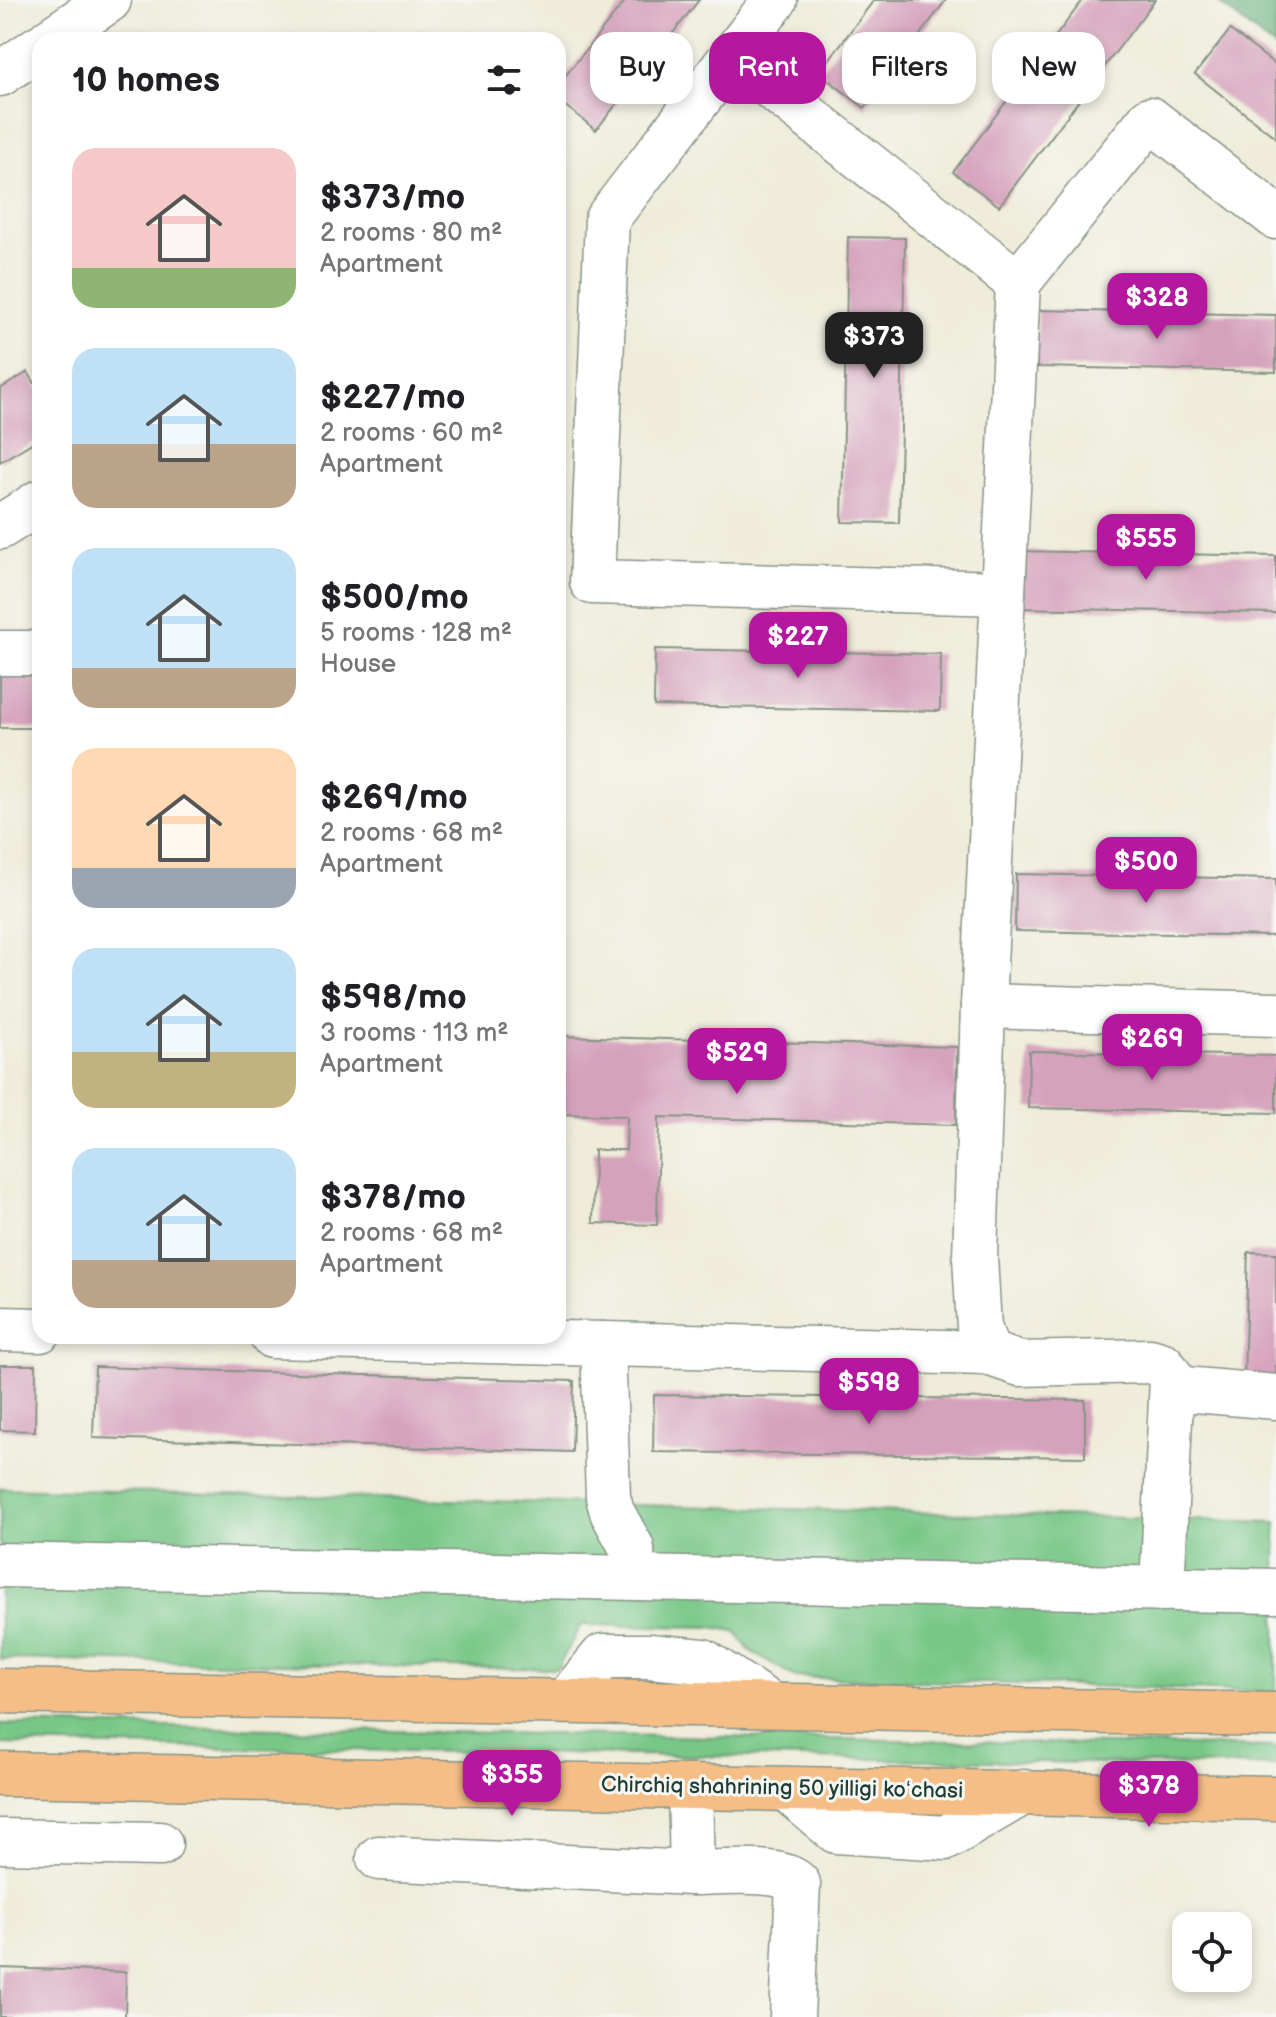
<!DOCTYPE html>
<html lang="en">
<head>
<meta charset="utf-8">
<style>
  :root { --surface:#fff; --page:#f2f2f2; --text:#202124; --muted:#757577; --accent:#b5179e }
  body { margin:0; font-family:"Balsamiq Sans",sans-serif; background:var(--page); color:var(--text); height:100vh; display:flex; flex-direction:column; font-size:30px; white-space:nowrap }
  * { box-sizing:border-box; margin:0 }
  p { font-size:26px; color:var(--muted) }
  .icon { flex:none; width:44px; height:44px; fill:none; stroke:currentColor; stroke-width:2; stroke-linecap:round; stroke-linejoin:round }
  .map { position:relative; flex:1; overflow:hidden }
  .side { position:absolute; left:32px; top:32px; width:534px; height:1312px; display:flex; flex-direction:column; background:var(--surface); border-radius:24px; box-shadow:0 4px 12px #0003 }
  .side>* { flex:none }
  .banner { position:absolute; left:590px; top:32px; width:566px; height:72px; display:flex; gap:16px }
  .fabs { position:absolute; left:1172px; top:1912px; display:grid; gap:16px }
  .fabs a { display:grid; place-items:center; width:80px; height:80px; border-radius:16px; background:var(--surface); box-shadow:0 4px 12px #0003; font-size:40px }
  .price { position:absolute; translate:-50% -68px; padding:0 18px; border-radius:16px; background:var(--accent); color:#fff; font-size:26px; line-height:52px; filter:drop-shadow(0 2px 4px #0008) }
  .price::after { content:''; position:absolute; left:50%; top:48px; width:24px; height:18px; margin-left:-12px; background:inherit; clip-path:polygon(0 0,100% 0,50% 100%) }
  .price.current { background:#222; color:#fff }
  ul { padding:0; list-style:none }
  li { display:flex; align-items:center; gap:24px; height:200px; padding:0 40px }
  li span { display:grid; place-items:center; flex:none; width:224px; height:160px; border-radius:24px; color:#555 }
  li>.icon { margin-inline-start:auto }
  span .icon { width:96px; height:96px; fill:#fffc; stroke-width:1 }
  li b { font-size:34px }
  h2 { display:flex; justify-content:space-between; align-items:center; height:96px; padding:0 40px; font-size:34px }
  .pill { padding:0 28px; border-radius:24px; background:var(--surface); box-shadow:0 4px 12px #0003; font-size:28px; line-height:72px }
  .pill.current { background:var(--accent); color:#fff }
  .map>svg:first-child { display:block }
  .green { fill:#78c787; stroke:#4c825e; stroke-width:2 }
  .forest { fill:#62ac74; stroke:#407454; stroke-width:2 }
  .building { fill:#d5a2bc }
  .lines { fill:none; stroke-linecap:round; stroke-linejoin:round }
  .minor-casing { stroke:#879486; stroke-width:47 }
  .major-casing { stroke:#879486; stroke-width:47 }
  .minor { stroke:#fff; stroke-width:44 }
  .major { stroke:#f6be87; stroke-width:44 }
  .labels { text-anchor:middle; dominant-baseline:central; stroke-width:6; stroke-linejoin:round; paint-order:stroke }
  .street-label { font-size:22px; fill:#1f3d34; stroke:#f6f6f2 }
</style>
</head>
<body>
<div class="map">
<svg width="1276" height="2017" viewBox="0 0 1276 2017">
  <rect width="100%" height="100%" fill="#f6f6f2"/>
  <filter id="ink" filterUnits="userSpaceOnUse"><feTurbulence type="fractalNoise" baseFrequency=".0125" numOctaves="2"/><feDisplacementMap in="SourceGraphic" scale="16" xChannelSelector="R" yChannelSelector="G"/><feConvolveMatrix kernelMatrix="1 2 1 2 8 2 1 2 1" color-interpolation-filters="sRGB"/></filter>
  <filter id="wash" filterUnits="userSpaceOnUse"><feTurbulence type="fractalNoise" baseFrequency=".006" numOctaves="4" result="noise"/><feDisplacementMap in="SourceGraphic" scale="32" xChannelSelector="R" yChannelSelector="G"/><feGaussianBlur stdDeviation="1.8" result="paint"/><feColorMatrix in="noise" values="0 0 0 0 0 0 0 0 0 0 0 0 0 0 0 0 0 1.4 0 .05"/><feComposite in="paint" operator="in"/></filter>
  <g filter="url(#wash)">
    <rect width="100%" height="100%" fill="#efecd9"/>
    <g class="green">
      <polygon points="0,1488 1276,1522 1276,1692 795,1677 749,1650 735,1631 711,1627 581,1625 557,1669 0,1659"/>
      <polygon points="0,1724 1276,1747 1276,1766 0,1744"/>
    </g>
    <polygon class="forest" points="1215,0 1276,0 1276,49"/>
    <g id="blocks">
      <g class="building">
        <polygon points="626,0 699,0 596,130 558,100 558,85"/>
        <polygon points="874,0 946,0 865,108 819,73"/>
        <polygon points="1083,0 1155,0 999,206 953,172"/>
        <polygon points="1230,30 1276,65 1276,138 1195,74"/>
        <polygon points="848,237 905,238 899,523 842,522"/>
        <polygon points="1038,310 1276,315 1276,372 1037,367"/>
        <polygon points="28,372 40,392 40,438 0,462 0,389"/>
        <polygon points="1016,551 1276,556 1276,613 1016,608"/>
        <polygon points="655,649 941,654 940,711 654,706"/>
        <rect x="0" y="668" width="40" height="60"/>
        <polygon points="1016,874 1276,879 1276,936 1015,931"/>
        <polygon points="558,1036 957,1047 956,1125 659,1117 657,1225 593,1223 594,1150 626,1150 627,1116 558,1114"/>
        <polygon points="1029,1051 1276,1056 1276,1113 1028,1108"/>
        <polygon points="1248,1252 1276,1253 1276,1380 1244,1379"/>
        <polygon points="0,1365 36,1365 35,1431 0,1430"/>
        <polygon points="95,1367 574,1381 572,1452 93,1438"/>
        <polygon points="654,1395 1085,1400 1085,1457 653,1452"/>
        <polygon points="0,1968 126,1972 125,2017 0,2017"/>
      </g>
    </g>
  </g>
  <g filter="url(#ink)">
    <use href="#blocks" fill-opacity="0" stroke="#879486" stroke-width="2"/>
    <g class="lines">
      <defs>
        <g id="minor">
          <polyline points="775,0 607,219 592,582 1003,593"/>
          <polyline points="50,40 109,0"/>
          <polyline points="732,56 1018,283 983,1006 975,1257 979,1327 988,1353 1020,1364 1150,1361 1163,1365 1172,1378 1162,1589"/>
          <polyline points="0,74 40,47"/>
          <polyline points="1018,283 1150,119 1276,217"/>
          <polyline points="0,527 40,502"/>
          <polyline points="0,653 40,653"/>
          <polyline points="983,1006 1276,1014"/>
          <polyline points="0,1329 40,1330"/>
          <polyline points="272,1336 988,1353"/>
          <polyline points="603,1344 608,1497 612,1512 632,1548 633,1577"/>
          <polyline points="1172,1388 1276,1397"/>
          <polyline points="0,1565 1276,1591"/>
          <polyline points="566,1701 603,1656 649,1656 703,1661 771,1705"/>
          <polyline points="786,1789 836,1831 946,1838 1024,1792"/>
          <polyline points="0,1841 160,1844"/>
          <polyline points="379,1858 692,1873 690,1787"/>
          <path d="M692,1873c24,0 92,-7 106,11l-6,133"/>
        </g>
        <g id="major">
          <polyline points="0,1691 1276,1715"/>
          <polyline points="0,1774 1276,1798"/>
        </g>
      </defs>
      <use href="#minor" class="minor-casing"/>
      <use href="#major" class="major-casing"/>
      <use href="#minor" class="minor"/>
      <use href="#major" class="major"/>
    </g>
  </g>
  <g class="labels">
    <g class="street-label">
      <text transform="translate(782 1788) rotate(1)">Chirchiq shahrining 50 yilligi koʻchasi</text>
    </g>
  </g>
</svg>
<div class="fabs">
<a><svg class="icon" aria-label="locate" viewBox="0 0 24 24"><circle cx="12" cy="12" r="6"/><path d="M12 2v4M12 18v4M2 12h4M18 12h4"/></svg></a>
</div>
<b class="price" style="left:1157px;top:341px">$328</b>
<b class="price current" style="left:874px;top:380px">$373</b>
<b class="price" style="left:1146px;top:582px">$555</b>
<b class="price" style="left:798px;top:680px">$227</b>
<b class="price" style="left:1146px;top:905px">$500</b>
<b class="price" style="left:1152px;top:1082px">$269</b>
<b class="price" style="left:737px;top:1096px">$529</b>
<b class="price" style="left:869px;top:1426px">$598</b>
<b class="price" style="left:512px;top:1818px">$355</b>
<b class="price" style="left:1149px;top:1829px">$378</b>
<div class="banner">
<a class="pill">Buy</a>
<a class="pill current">Rent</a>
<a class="pill">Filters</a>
<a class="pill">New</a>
</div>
<section class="side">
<h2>10 homes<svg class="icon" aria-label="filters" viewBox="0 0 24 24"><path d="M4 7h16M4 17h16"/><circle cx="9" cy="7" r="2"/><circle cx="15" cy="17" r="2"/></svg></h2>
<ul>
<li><span style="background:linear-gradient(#f6c9c9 75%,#8fb573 0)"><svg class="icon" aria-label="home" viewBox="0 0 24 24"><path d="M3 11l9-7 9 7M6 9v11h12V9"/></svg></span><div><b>$373/mo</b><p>2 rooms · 80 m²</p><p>Apartment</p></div></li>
<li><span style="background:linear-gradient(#bfe0f5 60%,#b9a48a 0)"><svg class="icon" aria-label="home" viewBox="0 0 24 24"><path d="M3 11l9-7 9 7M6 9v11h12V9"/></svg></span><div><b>$227/mo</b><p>2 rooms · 60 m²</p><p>Apartment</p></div></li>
<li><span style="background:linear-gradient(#bfe0f5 75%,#b9a48a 0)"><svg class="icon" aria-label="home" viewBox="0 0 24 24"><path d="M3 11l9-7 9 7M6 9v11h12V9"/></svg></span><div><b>$500/mo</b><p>5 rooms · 128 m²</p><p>House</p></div></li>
<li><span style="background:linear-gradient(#ffd9b3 75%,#9aa5b1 0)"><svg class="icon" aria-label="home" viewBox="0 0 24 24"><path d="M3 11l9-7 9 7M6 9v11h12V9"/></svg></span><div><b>$269/mo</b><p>2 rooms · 68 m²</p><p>Apartment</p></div></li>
<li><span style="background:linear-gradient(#bfe0f5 65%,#c2b280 0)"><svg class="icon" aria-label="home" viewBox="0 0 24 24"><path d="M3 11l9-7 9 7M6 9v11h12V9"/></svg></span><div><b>$598/mo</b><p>3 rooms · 113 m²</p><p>Apartment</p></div></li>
<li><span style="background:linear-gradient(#bfe0f5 70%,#b9a48a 0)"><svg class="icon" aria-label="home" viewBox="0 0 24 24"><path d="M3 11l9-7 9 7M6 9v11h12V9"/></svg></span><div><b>$378/mo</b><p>2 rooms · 68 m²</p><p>Apartment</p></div></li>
</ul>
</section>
</div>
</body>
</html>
